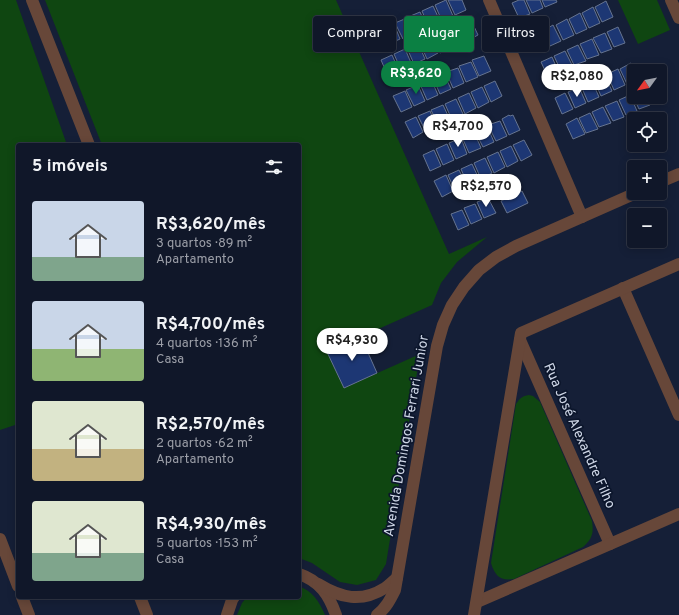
<!DOCTYPE html>
<html lang="pt">
<head>
<meta charset="utf-8">
<style>
  :root { --surface:#101729; --page:#1e2435; --text:#f1f3f6; --muted:#9c9fa8; --line:#303646; --accent:#0b8043 }
  body { margin:0; font-family:Overpass,sans-serif; background:var(--page); color:var(--text); height:100vh; display:flex; flex-direction:column; font-size:15px; white-space:nowrap }
  * { box-sizing:border-box; margin:0 }
  p { font-size:13px; color:var(--muted) }
  .icon { flex:none; width:22px; height:22px; fill:none; stroke:currentColor; stroke-width:2; stroke-linecap:round; stroke-linejoin:round }
  .map { position:relative; flex:1; overflow:hidden }
  .panel { position:absolute; left:16px; top:143px; width:285px; height:456px; display:flex; flex-direction:column; background:var(--surface); border-radius:4px; box-shadow:0 2px 10px #0003,0 0 0 1px var(--line) }
  .panel>* { flex:none }
  .hud { position:absolute; left:313px; top:16px; width:306px; height:36px; display:flex; gap:8px }
  .needle { width:26px; rotate:237deg }
  .fabs { position:absolute; left:627px; top:64px; display:grid; gap:8px }
  .fabs a { display:grid; place-items:center; width:40px; height:40px; border-radius:4px; background:var(--surface); box-shadow:0 2px 10px #0003,0 0 0 1px var(--line); font-size:20px }
  .price { position:absolute; translate:-50% -34px; padding:0 9px; border-radius:14px; background:#fff; color:#222; font-size:13px; line-height:26px; filter:drop-shadow(0 1px 2px #0008) }
  .price::after { content:''; position:absolute; left:50%; top:24px; width:12px; height:9px; margin-left:-6px; background:inherit; clip-path:polygon(0 0,100% 0,50% 100%) }
  .price.on { background:var(--accent); color:#fff }
  ul { padding:0; list-style:none }
  li { display:flex; align-items:center; gap:12px; height:100px; padding:0 16px }
  li span { display:grid; place-items:center; flex:none; width:112px; height:80px; border-radius:4px; color:#555 }
  li>.icon { margin-inline-start:auto }
  span .icon { width:48px; height:48px; fill:#fffc; stroke-width:1 }
  li b { font-size:17px }
  h2 { display:flex; justify-content:space-between; align-items:center; height:48px; padding:0 16px; font-size:17px }
  .chip { padding:0 14px; border-radius:4px; background:var(--surface); box-shadow:0 2px 10px #0003,0 0 0 1px var(--line); font-size:14px; line-height:36px }
  .chip.on { background:var(--accent); color:#fff }
  .map>svg:first-child { display:block }
  .green { fill:#0f4611 }
  .building { fill:#1d3774; stroke:#667490 }
  .lines { fill:none; stroke-linecap:round; stroke-linejoin:round }
  .minor { stroke:#674739; stroke-width:12 }
  .labels { text-anchor:middle; dominant-baseline:central; stroke-width:3.5; stroke-linejoin:round; paint-order:stroke }
  .street-label { font-size:14px; fill:#ced6e6; stroke:#0c162c }
</style>
</head>
<body>
<div class="map">
<svg width="679" height="615" viewBox="0 0 679 615">
  <rect width="100%" height="100%" fill="#151f37"/>
  <g class="green">
    <polygon points="0,0 16,0 67,145 18,145 18,424 0,430"/>
    <polygon points="45,0 336,0 449,254 487,237 457,262 441,283 432,305 327,352 344,388 420,354 386,564 376,580 357,585 340,582 312,563 299,558 299,145 102,145"/>
    <polygon points="618,0 657,0 670,30 638,44"/>
    <path d="M529,395l4,1 7,6 52,119c2,12 0,18 -9,26l-69,32c-14,2 -19,-3 -23,-16l25,-159c4,-6 6,-8 13,-9z"/>
    <path d="M299,586c14,6 20,15 26,29h-88l5,-12 5,-6h52z"/>
  </g>
  <g class="building">
    <polygon points="446,0 453,16 442,21 435,5"/>
    <polygon points="448,0 462,0 466,10 455,15"/>
    <polygon points="519,0 524,0 530,14 519,18 512,3"/>
    <polygon points="526,0 540,0 543,8 532,13"/>
    <polygon points="542,0 556,0 557,2 545,7"/>
    <polygon points="606,1 613,17 602,22 595,7"/>
    <polygon points="433,6 440,21 429,27 422,11"/>
    <polygon points="593,7 600,23 589,28 582,13"/>
    <polygon points="420,12 427,28 416,33 408,17"/>
    <polygon points="580,13 587,29 576,34 569,19"/>
    <polygon points="407,18 414,33 403,39 395,23"/>
    <polygon points="567,19 574,35 563,40 556,25"/>
    <polygon points="471,20 478,35 467,41 460,25"/>
    <polygon points="394,24 400,39 389,44 382,28"/>
    <polygon points="553,25 561,41 550,46 543,31"/>
    <polygon points="458,26 465,41 454,47 446,31"/>
    <polygon points="618,27 625,43 614,47 607,32"/>
    <polygon points="380,30 387,45 376,50 369,34"/>
    <polygon points="540,31 548,47 536,52 529,36"/>
    <polygon points="445,32 451,47 440,53 433,37"/>
    <polygon points="605,33 612,49 601,53 593,38"/>
    <polygon points="431,37 438,53 427,59 420,43"/>
    <polygon points="592,39 599,55 587,59 580,44"/>
    <polygon points="418,43 425,59 414,64 407,48"/>
    <polygon points="578,45 586,61 574,65 567,50"/>
    <polygon points="405,49 412,65 401,70 394,54"/>
    <polygon points="565,51 573,67 561,71 554,56"/>
    <polygon points="392,55 399,71 388,76 381,60"/>
    <polygon points="484,56 491,71 479,76 472,60"/>
    <polygon points="552,57 559,73 548,77 541,62"/>
    <polygon points="471,62 478,77 466,82 459,66"/>
    <polygon points="631,63 635,71 634,71 634,81 627,84 620,69"/>
    <polygon points="458,68 464,83 453,88 446,72"/>
    <polygon points="618,69 625,85 614,90 607,74"/>
    <polygon points="441,74 444,74 451,89 440,94 433,78"/>
    <polygon points="605,75 612,91 601,96 594,80"/>
    <polygon points="431,79 438,95 427,100 420,84"/>
    <polygon points="495,81 502,96 491,102 484,86"/>
    <polygon points="592,81 599,97 588,102 581,86"/>
    <polygon points="418,85 425,101 414,106 406,90"/>
    <polygon points="482,87 489,102 478,108 471,92"/>
    <polygon points="579,87 586,103 575,108 568,92"/>
    <polygon points="405,91 412,107 401,112 393,96"/>
    <polygon points="469,93 476,108 465,114 458,98"/>
    <polygon points="565,93 573,109 562,114 555,98"/>
    <polygon points="634,93 634,97 647,97 650,105 639,109 632,94"/>
    <polygon points="630,95 637,111 626,115 619,100"/>
    <polygon points="456,99 463,114 452,120 445,104"/>
    <polygon points="617,101 624,117 613,121 605,106"/>
    <polygon points="443,105 450,120 439,126 431,110"/>
    <polygon points="603,107 611,123 599,127 592,112"/>
    <polygon points="430,111 436,126 426,132 418,116"/>
    <polygon points="590,113 598,129 586,133 579,118"/>
    <polygon points="509,115 510,116 513,115 520,130 509,135 502,119"/>
    <polygon points="416,117 423,132 413,138 405,122"/>
    <polygon points="577,118 585,134 573,139 566,124"/>
    <polygon points="500,121 507,136 496,141 488,125"/>
    <polygon points="487,126 494,142 483,147 475,131"/>
    <polygon points="474,132 481,148 469,153 462,137"/>
    <polygon points="461,138 467,154 456,159 449,143"/>
    <polygon points="524,140 532,155 521,161 513,145"/>
    <polygon points="447,144 454,160 443,165 436,149"/>
    <polygon points="511,146 518,161 507,167 500,151"/>
    <polygon points="434,150 441,166 430,171 423,155"/>
    <polygon points="498,152 505,167 494,173 487,157"/>
    <polygon points="485,158 492,173 481,179 474,163"/>
    <polygon points="472,164 479,179 468,185 461,169"/>
    <polygon points="459,170 466,185 455,191 448,175"/>
    <polygon points="446,175 453,191 442,197 434,181"/>
    <polygon points="522,191 528,203 507,213 501,201"/>
    <polygon points="488,198 496,213 484,218 477,202"/>
    <polygon points="475,204 482,219 471,224 464,208"/>
    <polygon points="462,210 469,225 458,230 451,214"/>
    <polygon points="361,337 377,373 344,388 327,352"/>
  </g>
  <g class="lines">
    <g class="minor">
      <polyline points="32,0 89,145"/>
      <polyline points="489,0 582,217"/>
      <polyline points="671,0 679,18"/>
      <polyline points="660,182 679,174"/>
      <polyline points="623,288 679,415"/>
      <polyline points="520,340 610,544"/>
      <polyline points="0,539 18,586"/>
      <path d="M299,574c21,7 30,21 37,41"/>
      <path d="M318,584c23,14 43,19 67,4 5,-3 8,-7 12,-10"/>
      <polyline points="22,597 29,615"/>
      <polyline points="140,597 147,615"/>
      <polyline points="477,602 679,514"/>
      <polyline points="227,615 232,600 234,597"/>
      <path d="M377,615c9,-7 13,-15 18,-25l42,-244 6,-21 9,-20 12,-18 15,-17 17,-13 20,-11 120,-53"/>
      <polyline points="474,615 521,333 679,264"/>
    </g>
  </g>
  <g class="labels">
    <g class="street-label">
      <text transform="translate(407 436) rotate(-80)">Avenida Domingos Ferrari Junior</text>
      <text transform="translate(579 436) rotate(66)">Rua José Alexandre Filho</text>
    </g>
  </g>
</svg>
<div class="fabs">
<a><svg class="needle" viewBox="-14 -14 28 28"><path d="M0-13l5 13h-10z" fill="#e53935"/><path d="M0 13l5-13h-10z" fill="#9c9fa8"/></svg></a>
<a><svg class="icon" aria-label="locate" viewBox="0 0 24 24"><circle cx="12" cy="12" r="6"/><path d="M12 2v4M12 18v4M2 12h4M18 12h4"/></svg></a>
<a>+</a>
<a>−</a>
</div>
<b class="price on" style="left:416px;top:95px">R$3,620</b>
<b class="price" style="left:577px;top:98px">R$2,080</b>
<b class="price" style="left:458px;top:148px">R$4,700</b>
<b class="price" style="left:486px;top:208px">R$2,570</b>
<b class="price" style="left:352px;top:362px">R$4,930</b>
<div class="hud">
<a class="chip">Comprar</a>
<a class="chip on">Alugar</a>
<a class="chip">Filtros</a>
</div>
<section class="panel">
<h2>5 imóveis<svg class="icon" aria-label="filters" viewBox="0 0 24 24"><path d="M4 7h16M4 17h16"/><circle cx="9" cy="7" r="2"/><circle cx="15" cy="17" r="2"/></svg></h2>
<ul>
<li><span style="background:linear-gradient(#c9d6e8 70%,#7fa58c 0)"><svg class="icon" aria-label="home" viewBox="0 0 24 24"><path d="M3 11l9-7 9 7M6 9v11h12V9"/></svg></span><div><b>R$3,620/mês</b><p>3 quartos · 89 m²</p><p>Apartamento</p></div></li>
<li><span style="background:linear-gradient(#c9d6e8 60%,#8fb573 0)"><svg class="icon" aria-label="home" viewBox="0 0 24 24"><path d="M3 11l9-7 9 7M6 9v11h12V9"/></svg></span><div><b>R$4,700/mês</b><p>4 quartos · 136 m²</p><p>Casa</p></div></li>
<li><span style="background:linear-gradient(#dfe7d0 60%,#c2b280 0)"><svg class="icon" aria-label="home" viewBox="0 0 24 24"><path d="M3 11l9-7 9 7M6 9v11h12V9"/></svg></span><div><b>R$2,570/mês</b><p>2 quartos · 62 m²</p><p>Apartamento</p></div></li>
<li><span style="background:linear-gradient(#dfe7d0 65%,#7fa58c 0)"><svg class="icon" aria-label="home" viewBox="0 0 24 24"><path d="M3 11l9-7 9 7M6 9v11h12V9"/></svg></span><div><b>R$4,930/mês</b><p>5 quartos · 153 m²</p><p>Casa</p></div></li>
</ul>
</section>
</div>
</body>
</html>
